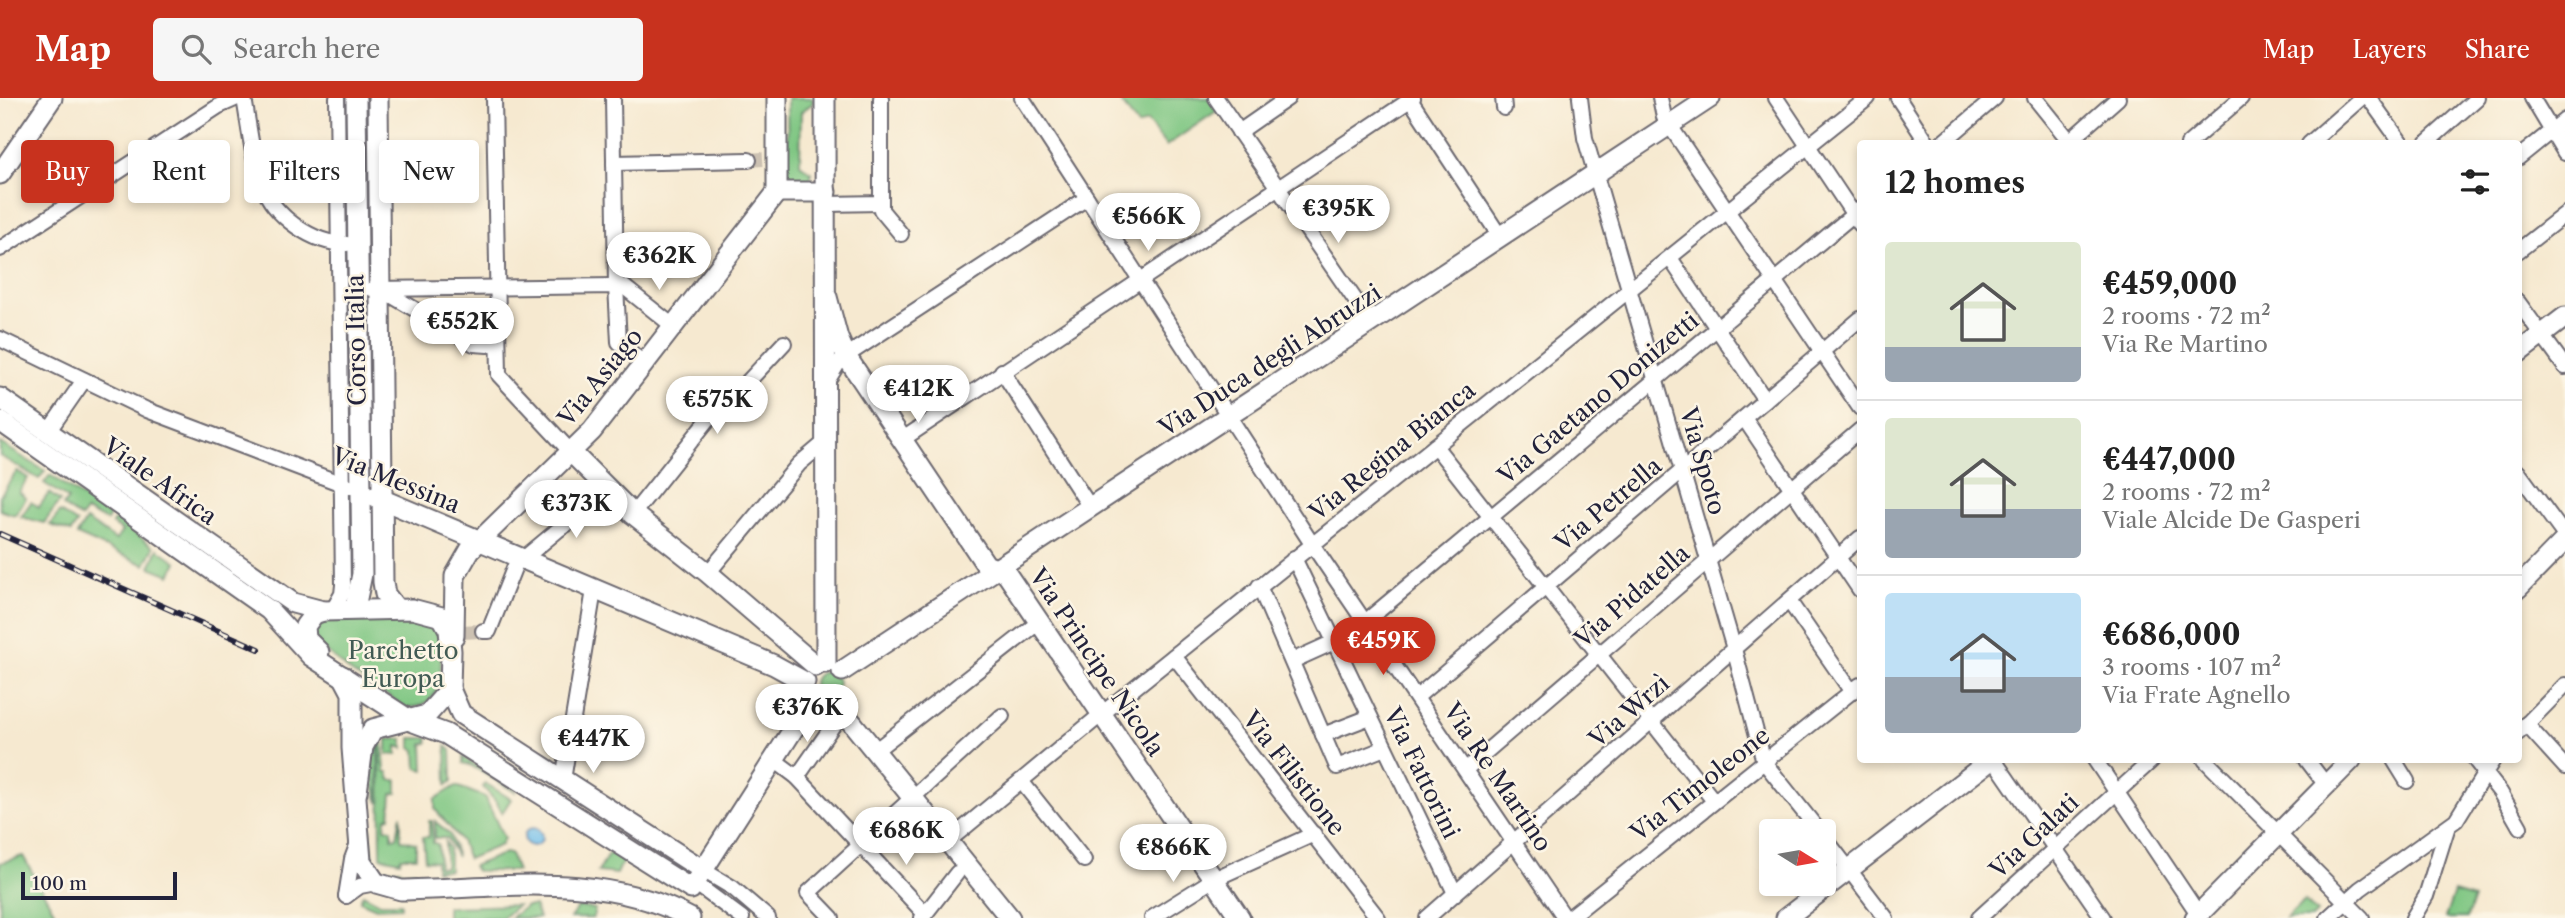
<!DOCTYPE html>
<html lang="en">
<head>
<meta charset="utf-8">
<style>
  :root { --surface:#fff; --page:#f6f6f6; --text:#222; --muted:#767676; --line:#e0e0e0; --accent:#c8321e }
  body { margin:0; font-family:"Libre Caslon Text",serif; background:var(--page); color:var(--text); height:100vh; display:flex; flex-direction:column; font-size:26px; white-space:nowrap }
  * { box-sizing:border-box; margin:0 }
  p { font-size:23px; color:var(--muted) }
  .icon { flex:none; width:38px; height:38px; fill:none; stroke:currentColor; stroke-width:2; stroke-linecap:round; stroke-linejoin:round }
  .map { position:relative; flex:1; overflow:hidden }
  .panel { position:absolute; left:1857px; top:42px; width:665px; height:623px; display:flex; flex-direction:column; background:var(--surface); border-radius:7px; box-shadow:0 4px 10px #0003 }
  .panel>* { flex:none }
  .hud { position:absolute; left:21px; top:42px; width:665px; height:63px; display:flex; gap:14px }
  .needle { width:46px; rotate:101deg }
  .fabs { position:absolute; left:1759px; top:721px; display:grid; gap:14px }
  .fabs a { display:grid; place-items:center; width:77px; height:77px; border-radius:7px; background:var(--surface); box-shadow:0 4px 10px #0003; font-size:35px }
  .scale { position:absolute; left:21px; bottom:18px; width:156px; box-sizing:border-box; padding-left:7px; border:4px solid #22223b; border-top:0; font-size:19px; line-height:24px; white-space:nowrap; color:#22223b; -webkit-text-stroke:5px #fcf5e5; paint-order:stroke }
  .price { position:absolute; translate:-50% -60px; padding:0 16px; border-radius:24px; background:#fff; color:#222; font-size:23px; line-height:46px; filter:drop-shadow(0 2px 4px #0008) }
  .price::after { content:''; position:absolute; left:50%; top:42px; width:21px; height:16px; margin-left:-10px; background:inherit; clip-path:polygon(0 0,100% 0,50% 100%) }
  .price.selected { background:var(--accent); color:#fff }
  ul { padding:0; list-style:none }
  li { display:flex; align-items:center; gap:21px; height:175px; padding:0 28px }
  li+li { border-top:2px solid var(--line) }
  li span { display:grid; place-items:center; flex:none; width:196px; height:140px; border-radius:7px; color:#555 }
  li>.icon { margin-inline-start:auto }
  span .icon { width:84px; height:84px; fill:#fffc; stroke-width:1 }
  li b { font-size:30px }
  h2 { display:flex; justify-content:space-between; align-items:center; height:84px; padding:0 28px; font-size:30px }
  .chip { padding:0 24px; border-radius:7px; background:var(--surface); box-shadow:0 4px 10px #0003; font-size:24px; line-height:63px }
  .chip.selected { background:var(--accent); color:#fff }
  header { display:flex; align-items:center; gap:42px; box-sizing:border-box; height:98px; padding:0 35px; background:var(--accent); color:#fff }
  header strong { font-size:33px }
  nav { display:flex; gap:38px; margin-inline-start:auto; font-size:24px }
  .search { width:490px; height:63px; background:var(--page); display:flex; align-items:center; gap:18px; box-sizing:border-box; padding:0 24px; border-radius:7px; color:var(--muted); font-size:26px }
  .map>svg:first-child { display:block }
  .green { fill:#7ec682; stroke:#50745e; stroke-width:2 }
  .water { fill:#72bfec; stroke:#4a7094; stroke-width:2 }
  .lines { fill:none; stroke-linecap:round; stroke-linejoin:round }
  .minor-tunnel { stroke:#ccc1b2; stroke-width:14; stroke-dasharray:14 7; stroke-linecap:butt }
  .minor-casing { stroke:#6c686f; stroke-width:18 }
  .major-casing { stroke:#6c686f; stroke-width:23 }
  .minor { stroke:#fff; stroke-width:14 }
  .major { stroke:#fff; stroke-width:19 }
  .rail-casing { stroke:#22223b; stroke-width:6 }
  .rail { stroke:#fcf5e5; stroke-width:3.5; stroke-dasharray:10; stroke-linecap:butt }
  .labels { text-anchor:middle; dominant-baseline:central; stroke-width:5; stroke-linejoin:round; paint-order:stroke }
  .street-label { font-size:24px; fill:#22223b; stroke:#fcf5e5 }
  .park-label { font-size:24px; fill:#425b54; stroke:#fcf5e5 }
</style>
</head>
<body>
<header>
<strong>Map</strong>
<div class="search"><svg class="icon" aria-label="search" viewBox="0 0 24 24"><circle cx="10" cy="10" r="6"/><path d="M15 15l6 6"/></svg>Search here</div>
<nav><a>Map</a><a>Layers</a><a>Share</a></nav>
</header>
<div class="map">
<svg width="2565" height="820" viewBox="0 0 2565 820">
  <rect width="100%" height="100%" fill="#fcf5e5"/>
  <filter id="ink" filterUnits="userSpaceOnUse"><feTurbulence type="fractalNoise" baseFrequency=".0143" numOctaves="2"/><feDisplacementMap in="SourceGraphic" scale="14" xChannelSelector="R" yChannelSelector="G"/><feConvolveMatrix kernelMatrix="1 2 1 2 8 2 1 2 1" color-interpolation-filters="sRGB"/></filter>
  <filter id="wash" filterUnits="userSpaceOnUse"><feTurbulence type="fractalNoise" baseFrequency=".00686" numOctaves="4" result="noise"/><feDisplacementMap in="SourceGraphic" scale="28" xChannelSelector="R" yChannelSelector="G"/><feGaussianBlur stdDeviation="1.57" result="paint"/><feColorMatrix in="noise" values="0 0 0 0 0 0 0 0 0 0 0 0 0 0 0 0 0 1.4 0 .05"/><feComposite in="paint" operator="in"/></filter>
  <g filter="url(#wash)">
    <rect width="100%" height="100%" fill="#f6e9d0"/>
    <g class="green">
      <polygon points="787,0 813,0 813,5 801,14 800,66 811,74 811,81 788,81"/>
      <polygon points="1127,0 1210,0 1218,12 1166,48 1147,23 1138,28 1121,4"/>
      <polygon points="485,201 487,230 482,238 473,237 434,212 440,202"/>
      <polygon points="0,345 45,373 39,381 0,358"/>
      <polygon points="17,373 28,380 19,394 26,400 15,417 0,412 0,398"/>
      <polygon points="50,377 110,418 107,423 86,413 81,420 63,408 68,401 44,385"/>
      <polygon points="49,395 60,403 44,425 21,419 31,404 39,409"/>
      <polygon points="60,414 77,425 71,434 50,427"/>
      <polygon points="116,421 154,449 145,467 77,437 86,422 116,442 122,433 112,426"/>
      <polygon points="158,451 177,464 170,477 150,469"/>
      <path d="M412,519l27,9c1,31 12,81 -32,82l-55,-35 -38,-31v-17l11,-5z"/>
      <circle cx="826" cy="586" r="12"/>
      <path d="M379,639l4,8 2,27h3l2,8h7v13l-5,1 -2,23 -4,1 -1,10 7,1v9l5,-1 4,-22v25l15,3v14h-15l-1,4 -19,-4 -1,-112 -2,1 1,57c-7,-19 -10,-49 0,-66z"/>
      <polygon points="411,640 428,640 428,645 423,646 424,672 417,670 416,652 411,649"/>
      <polygon points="387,641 403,641 403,650 397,648 397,657 387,656"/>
      <polygon points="446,648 451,652 452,683 447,687"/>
      <polygon points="463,659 516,692 515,694 470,667 463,665"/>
      <polygon points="485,685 511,701 502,715 497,705 483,689"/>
      <polygon points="456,688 485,699 504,740 501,747 468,761 461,743 435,711 435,701"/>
      <polygon points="429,723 432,723 433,745 438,746 439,769 445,769 445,744 449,750 449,772 436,772 436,763 425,762 423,739 429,739"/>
      <polygon points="435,723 450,737 457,759 447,740 435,740"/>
      <path d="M369,728l6,39 7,4h18l1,3 14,-1v9c-44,1 -46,-16 -46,-54z"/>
      <polygon points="505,755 510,756 517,773 476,773 473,768"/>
      <polygon points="609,755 623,763 617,776 598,774"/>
      <polygon points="23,758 58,820 0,820 0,765"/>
      <polygon points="2454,794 2474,800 2467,820 2445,820"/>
      <polygon points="363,796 380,805 401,805 401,809 376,810 360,803"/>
      <polygon points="2304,802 2317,815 2312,820 2286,820"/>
      <polygon points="518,807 502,820 447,820 447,809"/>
      <polygon points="526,808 534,808 539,820 510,820"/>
      <polygon points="578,809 595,811 593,820 570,820"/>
    </g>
    <circle class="water" cx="533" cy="739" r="9"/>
  </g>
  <g filter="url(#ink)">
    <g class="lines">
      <g class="minor-tunnel">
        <polyline points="749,62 763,61"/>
        <polyline points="462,534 483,533"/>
      </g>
      <defs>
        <g id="minor">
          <path d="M244,0c5,28 8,60 18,86 12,33 51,60 85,60"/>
          <polyline points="494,0 499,277 571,354"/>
          <polyline points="613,0 616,188 623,188 673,228"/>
          <polyline points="1022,0 1312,446 1565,820"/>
          <polyline points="1216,0 1371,225"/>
          <polyline points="1409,0 1501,140"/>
          <polyline points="1503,0 1504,10"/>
          <polyline points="1580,0 1585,40 1734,551 1764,664 1819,733"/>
          <polyline points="1660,0 1664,19 1860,310"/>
          <polyline points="1776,0 1860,126"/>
          <polyline points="1898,0 1928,46"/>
          <polyline points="2035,0 2072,46"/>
          <polyline points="2369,0 2402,46"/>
          <polyline points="2532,0 2565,55"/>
          <polyline points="1239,34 1288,0"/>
          <polyline points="1941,46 1995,0"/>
          <polyline points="2066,46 2118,0"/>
          <polyline points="2188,46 2241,0"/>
          <polyline points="2309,46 2361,0"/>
          <polyline points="2425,46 2477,0"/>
          <polyline points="2518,60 2565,22"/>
          <polyline points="614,65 749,62"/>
          <polyline points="881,105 881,112 901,136"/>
          <polyline points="826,106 881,105 881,0"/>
          <polyline points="0,151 219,8 237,0"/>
          <polyline points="2518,153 2565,116"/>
          <polyline points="1670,160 1765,302"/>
          <polyline points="372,191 616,188 619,244 644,266"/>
          <polyline points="382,192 474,246 488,247 497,234"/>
          <polyline points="2518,204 2565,269"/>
          <polyline points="0,241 147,312 350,389"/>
          <polyline points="1002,273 1090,409"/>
          <polyline points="826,285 837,267 846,258 1087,100"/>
          <polyline points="1744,320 1860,492"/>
          <polyline points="48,334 84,282"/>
          <polyline points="903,341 1413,0"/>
          <polyline points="1435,348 1714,703"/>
          <polyline points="2518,374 2565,438"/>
          <polyline points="633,416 719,308 743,289 784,245"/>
          <polyline points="1294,460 1455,795"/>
          <polyline points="522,462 558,432 611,397"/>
          <polyline points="708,475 799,366 825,344"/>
          <polyline points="1259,488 1337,669 1385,650"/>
          <polyline points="1789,503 1852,594"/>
          <polyline points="333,512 342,496 343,487 337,0"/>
          <polyline points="1365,524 1860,111"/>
          <polyline points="483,533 489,533 518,460"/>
          <polyline points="1174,558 1378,820"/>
          <polyline points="1292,563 1334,544"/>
          <polyline points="1418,598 1860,221"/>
          <polyline points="2526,626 2565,669"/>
          <polyline points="2518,635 2565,587"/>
          <polyline points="1323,637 1370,619"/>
          <polyline points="876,652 1039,524"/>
          <polyline points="773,661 797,679 925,816"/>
          <polyline points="1994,662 2103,820"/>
          <polyline points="2095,662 2201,820"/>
          <polyline points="2205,662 2362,820"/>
          <polyline points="2307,662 2326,687"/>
          <polyline points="2394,662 2407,683"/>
          <polyline points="2475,662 2500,694 2520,729"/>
          <polyline points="1466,671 1860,332"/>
          <polyline points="797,679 843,613"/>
          <polyline points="563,682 594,492"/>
          <polyline points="1021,683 1084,762"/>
          <polyline points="1824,739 1886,820"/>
          <polyline points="947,744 1103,615 1868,0"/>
          <polyline points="703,772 733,790 768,820"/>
          <polyline points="695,785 742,820"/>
          <polyline points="346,798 352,761 358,745"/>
          <polyline points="346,798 360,788 376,785"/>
          <polyline points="832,820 808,795 1002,618"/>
          <polyline points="922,820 957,775"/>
          <polyline points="1152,820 1214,781 1314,736"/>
          <polyline points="1427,820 1860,440"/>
          <polyline points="1569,820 1860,587"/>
          <polyline points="1979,820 2152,662"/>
          <polyline points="2328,820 2360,791 2456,722 2493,662"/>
          <polyline points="2413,820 2426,798 2447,731"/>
        </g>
        <g id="major">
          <polyline points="378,0 383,484 385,496 396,510"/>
          <polyline points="777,0 777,94 826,94"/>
          <polyline points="825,0 826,565"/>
          <polyline points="0,76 52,0"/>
          <polyline points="827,199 838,240 846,258 986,467 1006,475 1240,820"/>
          <polyline points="2518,255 2565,219"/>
          <polyline points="0,300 293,505 323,513"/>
          <polyline points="0,323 269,512 311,558 411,623 446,636 691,791 812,602"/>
          <polyline points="571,354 633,416 708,475 816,568"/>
          <polyline points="374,398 774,567 805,584"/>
          <polyline points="2518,490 2565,442"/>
          <polyline points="355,510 362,476 356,0"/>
          <polyline points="454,538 455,478 470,452 592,333 777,94"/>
          <polyline points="319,554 306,541 305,528 314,516 323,513 412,511 442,519 449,532 451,553 450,591 427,617 373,631 363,649 357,694"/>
          <polyline points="842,573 1710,0"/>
          <path d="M343,578l9,17v55l9,113 15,22 25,7c96,-2 202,-20 289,28"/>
          <polyline points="450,591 461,616 703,772"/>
          <polyline points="836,605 1010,820"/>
          <polyline points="1786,820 1991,662"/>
          <polyline points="2195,820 2351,662"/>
        </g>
      </defs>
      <use href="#minor" class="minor-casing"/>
      <use href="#major" class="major-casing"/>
      <use href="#minor" class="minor"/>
      <use href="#major" class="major"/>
      <defs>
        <polyline id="rail" points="0,436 259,551"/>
      </defs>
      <use href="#rail" class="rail-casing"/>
      <use href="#rail" class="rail"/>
    </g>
  </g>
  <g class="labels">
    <g class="street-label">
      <text transform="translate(356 242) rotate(-91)">Corso Italia</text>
      <text transform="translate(1270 262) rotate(-33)">Via Duca degli Abruzzi</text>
      <text transform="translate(600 279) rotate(-51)">Via Asiago</text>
      <text transform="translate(1598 300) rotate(-40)">Via Gaetano Donizetti</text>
      <text transform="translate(1392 353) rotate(-39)">Via Regina Bianca</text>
      <text transform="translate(1703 363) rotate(74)">Via Spoto</text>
      <text transform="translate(396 382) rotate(22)">Via Messina</text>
      <text transform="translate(160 383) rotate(35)">Viale Africa</text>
      <text transform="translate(1608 406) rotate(-40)">Via Petrella</text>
      <text transform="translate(1632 498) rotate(-41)">Via Pidatella</text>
      <text transform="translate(1097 564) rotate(56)">Via Principe Nicola</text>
      <text transform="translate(1629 613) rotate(-41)">Via Wrzì</text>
      <text transform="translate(1294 675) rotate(52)">Via Filistione</text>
      <text transform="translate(1422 675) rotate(64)">Via Fattorini</text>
      <text transform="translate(1498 679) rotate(56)">Via Re Martino</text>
      <text transform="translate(1700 686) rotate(-38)">Via Timoleone</text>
      <text transform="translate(2034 738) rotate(-43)">Via Galati</text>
    </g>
    <g class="park-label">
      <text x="403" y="552">Parchetto<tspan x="403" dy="28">Europa</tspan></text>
    </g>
  </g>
</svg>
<div class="fabs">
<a><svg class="needle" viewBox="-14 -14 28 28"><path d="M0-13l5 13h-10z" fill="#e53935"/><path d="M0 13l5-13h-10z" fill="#767676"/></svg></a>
</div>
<div class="scale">100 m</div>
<b class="price" style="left:1338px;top:147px">€395K</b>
<b class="price" style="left:1148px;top:155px">€566K</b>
<b class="price" style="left:659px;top:194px">€362K</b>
<b class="price" style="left:462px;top:260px">€552K</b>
<b class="price" style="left:918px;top:327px">€412K</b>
<b class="price" style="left:717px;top:338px">€575K</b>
<b class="price" style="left:576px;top:442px">€373K</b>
<b class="price selected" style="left:1383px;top:579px">€459K</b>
<b class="price" style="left:807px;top:646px">€376K</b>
<b class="price" style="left:593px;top:677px">€447K</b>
<b class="price" style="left:906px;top:769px">€686K</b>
<b class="price" style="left:1173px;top:786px">€866K</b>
<div class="hud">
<a class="chip selected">Buy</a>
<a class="chip">Rent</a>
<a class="chip">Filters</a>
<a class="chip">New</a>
</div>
<section class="panel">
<h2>12 homes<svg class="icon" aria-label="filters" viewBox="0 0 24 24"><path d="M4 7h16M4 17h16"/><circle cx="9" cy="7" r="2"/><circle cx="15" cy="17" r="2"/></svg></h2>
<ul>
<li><span style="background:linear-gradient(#dfe7d0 75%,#9aa5b1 0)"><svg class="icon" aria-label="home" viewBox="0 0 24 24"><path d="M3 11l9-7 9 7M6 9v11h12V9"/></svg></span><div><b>€459,000</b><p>2 rooms · 72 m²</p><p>Via Re Martino</p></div></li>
<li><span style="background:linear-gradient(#dfe7d0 65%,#9aa5b1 0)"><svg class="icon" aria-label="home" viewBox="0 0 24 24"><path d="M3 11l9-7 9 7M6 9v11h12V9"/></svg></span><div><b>€447,000</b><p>2 rooms · 72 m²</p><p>Viale Alcide De Gasperi</p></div></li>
<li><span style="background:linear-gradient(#bfe0f5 60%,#9aa5b1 0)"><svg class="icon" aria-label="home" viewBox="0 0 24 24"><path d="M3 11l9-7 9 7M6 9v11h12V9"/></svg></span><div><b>€686,000</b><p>3 rooms · 107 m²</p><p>Via Frate Agnello</p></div></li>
</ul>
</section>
</div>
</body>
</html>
